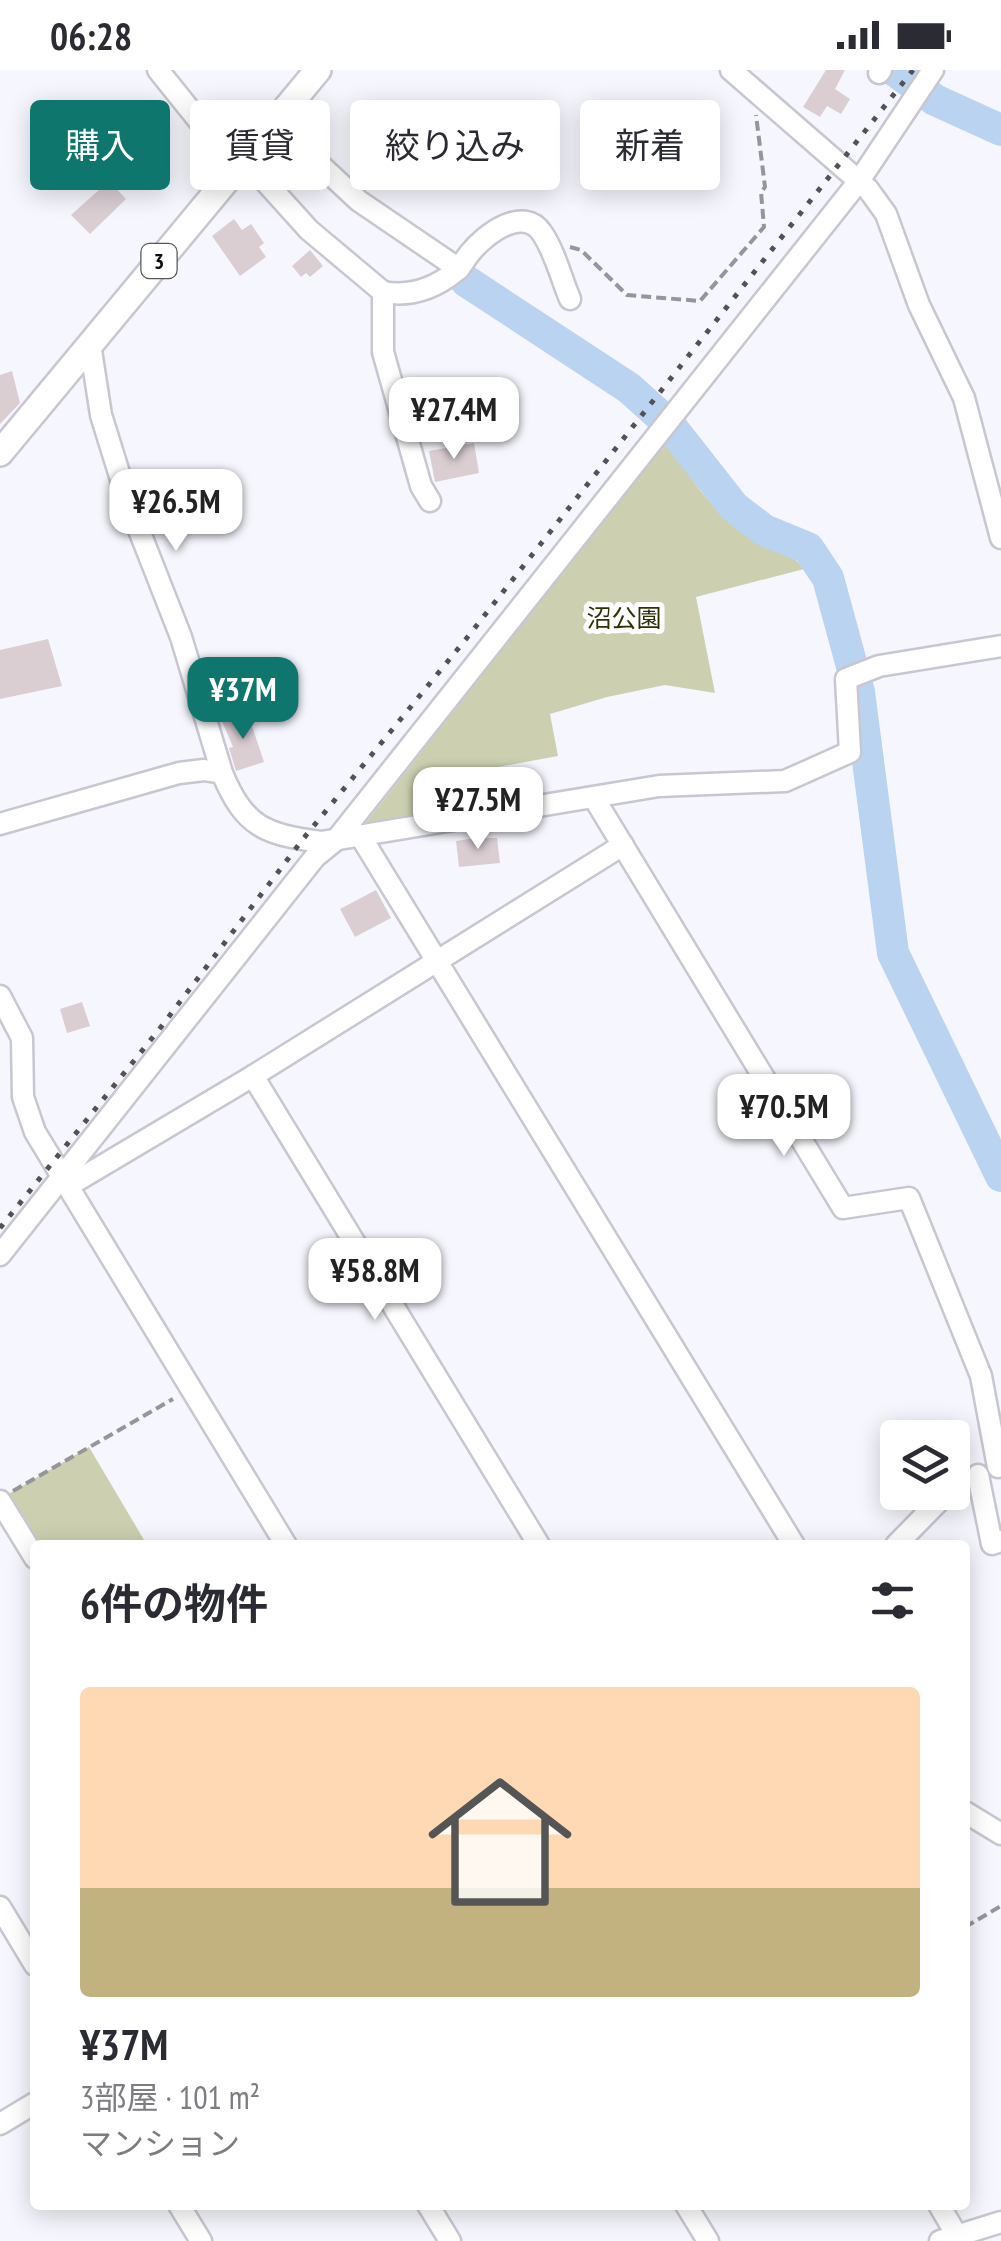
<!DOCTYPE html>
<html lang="ja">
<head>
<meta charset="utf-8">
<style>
  :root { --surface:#fff; --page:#f7f7f7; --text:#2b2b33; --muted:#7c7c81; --line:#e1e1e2; --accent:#0f766e }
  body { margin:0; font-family:"PT Sans Narrow","Noto Sans JP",sans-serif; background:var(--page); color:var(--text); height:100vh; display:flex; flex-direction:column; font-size:38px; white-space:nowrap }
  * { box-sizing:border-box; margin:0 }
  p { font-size:32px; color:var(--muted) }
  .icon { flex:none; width:55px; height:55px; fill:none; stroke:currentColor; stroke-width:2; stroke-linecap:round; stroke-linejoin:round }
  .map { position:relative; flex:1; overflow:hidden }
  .details { position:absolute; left:30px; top:1470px; width:940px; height:670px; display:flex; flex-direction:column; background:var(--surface); border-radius:10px; box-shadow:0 5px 25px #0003 }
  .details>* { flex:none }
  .hud { position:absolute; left:30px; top:30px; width:942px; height:90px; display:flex; gap:20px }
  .tools { position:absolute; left:880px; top:1350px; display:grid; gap:20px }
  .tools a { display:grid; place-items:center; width:90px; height:90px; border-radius:10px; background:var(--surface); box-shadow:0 5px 25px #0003; font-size:50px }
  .price { position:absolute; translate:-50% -85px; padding:0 22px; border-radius:20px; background:#fff; color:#222; font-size:32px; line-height:65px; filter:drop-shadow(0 2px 5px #0008) }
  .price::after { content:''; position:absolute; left:50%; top:60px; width:30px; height:22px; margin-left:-15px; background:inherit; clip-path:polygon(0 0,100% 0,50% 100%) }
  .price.selected { background:var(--accent); color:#fff }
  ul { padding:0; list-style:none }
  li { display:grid; align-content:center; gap:20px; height:530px; padding:0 50px }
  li+li { border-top:2px solid var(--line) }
  li span { display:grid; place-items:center; height:310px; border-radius:10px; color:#555 }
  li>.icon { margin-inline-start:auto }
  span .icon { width:180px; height:180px; fill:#fffc; stroke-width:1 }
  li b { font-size:42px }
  h2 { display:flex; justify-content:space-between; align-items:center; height:120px; padding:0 50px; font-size:42px }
  .chip { padding:0 35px; border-radius:10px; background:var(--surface); box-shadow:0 5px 25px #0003; font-size:35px; line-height:90px }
  .chip.selected { background:var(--accent); color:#fff }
  .status { display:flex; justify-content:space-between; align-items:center; height:70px; padding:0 50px; background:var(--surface); direction:ltr }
  .status svg { height:28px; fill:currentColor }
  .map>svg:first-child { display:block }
  .green { fill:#ccd0b1 }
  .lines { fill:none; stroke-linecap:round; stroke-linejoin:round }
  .river { stroke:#b9d3f0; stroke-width:32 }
  .building { fill:#daced3 }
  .minor-casing { stroke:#c8c7d1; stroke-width:25 }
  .major-casing { stroke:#c8c7d1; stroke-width:30 }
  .path { stroke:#95959b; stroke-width:4; stroke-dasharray:10 5; stroke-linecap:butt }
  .minor { stroke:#fff; stroke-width:20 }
  .major { stroke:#fff; stroke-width:25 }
  .rail { stroke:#525256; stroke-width:5; stroke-dasharray:5 10; stroke-linecap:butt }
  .labels { text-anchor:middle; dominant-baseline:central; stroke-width:10; stroke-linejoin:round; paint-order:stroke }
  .shield { fill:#fff; stroke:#565658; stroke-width:2.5 }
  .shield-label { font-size:22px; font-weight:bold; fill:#0d0d10 }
  .park-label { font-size:25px; fill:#2e3104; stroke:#fff }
</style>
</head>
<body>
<div class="status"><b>06:28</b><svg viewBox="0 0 49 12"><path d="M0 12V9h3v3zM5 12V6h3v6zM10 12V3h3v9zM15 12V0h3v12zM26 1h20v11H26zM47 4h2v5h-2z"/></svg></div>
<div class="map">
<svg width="1001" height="2171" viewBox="0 0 1001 2171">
  <rect width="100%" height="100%" fill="#f6f6fe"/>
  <g class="green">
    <path d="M666,372c17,23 33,51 54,70 23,22 68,34 84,57l-108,28 19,96 -50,-8 -58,12 -57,17 8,42 -65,12 6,37 -135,20z"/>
    <polygon points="89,1377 147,1475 35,1475 0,1429"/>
  </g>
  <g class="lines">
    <g class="river">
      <polyline points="894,0 935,30 1001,60"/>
      <polyline points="466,211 629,318 668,353 734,437 764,460 808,478 828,508 859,622 893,883 1001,1106"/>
    </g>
  </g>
  <g class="building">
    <polygon points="826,0 845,0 835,19 850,29 841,44 827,36 820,47 803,37"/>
    <polygon points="109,111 126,129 90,164 71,145"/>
    <polygon points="234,149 242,160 251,154 264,173 259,177 266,187 240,206 212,166"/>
    <polygon points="310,180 323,196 310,207 306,203 301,207 292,196"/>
    <polygon points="12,301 20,333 0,354 0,305"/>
    <polygon points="474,373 479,403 435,412 429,381"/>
    <polygon points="48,569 62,616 0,629 0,580"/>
    <polygon points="247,641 264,692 236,701 229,678 233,677 222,651"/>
    <polygon points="476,768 497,768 500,793 459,797 456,771"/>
    <polygon points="376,820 391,848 355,867 340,839"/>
    <polygon points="82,932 90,956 67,963 60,939"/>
  </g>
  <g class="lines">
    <defs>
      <g id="minor">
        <polyline points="158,0 236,97"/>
        <polyline points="731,0 868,119 886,144 919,235 964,328 1001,468"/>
        <polyline points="879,3 881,0"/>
        <polyline points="274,52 359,131 459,199"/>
        <polyline points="244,88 309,160 383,222 383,282 421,416 430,431"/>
        <path d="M383,222c27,5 51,-3 73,-21 6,-5 9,-12 14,-18 15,-19 54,-48 72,-20 13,19 19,45 28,66"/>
        <polyline points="90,274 101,345 128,432 181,567 222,703"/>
        <polyline points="594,728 843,1138 909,1128 981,1306 998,1397"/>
        <path d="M0,754l179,-51 25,-3 18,3c23,55 43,61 99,69l338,-56 126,-5 65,-29 -4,-73 33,-13 122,-20"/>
        <polyline points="361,767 794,1475"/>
        <polyline points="0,926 22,968 23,1027 35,1062 286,1475"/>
        <polyline points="253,1006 539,1475"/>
        <polyline points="68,1116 253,1006 623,775"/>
        <polyline points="0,1185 315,787 336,770 859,111 933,0"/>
        <polyline points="978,1405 992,1474 1001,1471"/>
        <polyline points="0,1431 35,1488"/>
        <polyline points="896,1475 941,1429 950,1422"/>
        <polyline points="965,1742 1001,1764"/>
        <polyline points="0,1837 35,1895"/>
        <polyline points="0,2054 35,2033"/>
        <polyline points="179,2135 201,2171"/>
        <polyline points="428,2135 450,2171"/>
        <polyline points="686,2135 708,2171"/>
        <polyline points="939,2135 956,2164"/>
        <polyline points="940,2171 1001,2152"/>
      </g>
      <polyline id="major" points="0,383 318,0"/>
    </defs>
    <use href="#minor" class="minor-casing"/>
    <use href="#major" class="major-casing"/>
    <g class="path">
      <polyline points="570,177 581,180 627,225 700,231 764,157 761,122 765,117 756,45"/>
      <polyline points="13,1421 173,1329"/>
      <polyline points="965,1857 1001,1836"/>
    </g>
    <use href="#minor" class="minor"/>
    <use href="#major" class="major"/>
    <polyline class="rail" points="0,1158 161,957 303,769 466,569 913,0"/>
  </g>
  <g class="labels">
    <rect class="shield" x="141.5" y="174" width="35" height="34" rx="8"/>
    <g class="shield-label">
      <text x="159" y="191">3</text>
    </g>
    <g class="park-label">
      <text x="624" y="548">沼公園</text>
    </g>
  </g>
</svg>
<div class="tools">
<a><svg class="icon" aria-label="layers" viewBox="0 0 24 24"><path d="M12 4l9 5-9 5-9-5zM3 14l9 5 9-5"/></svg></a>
</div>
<b class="price" style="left:454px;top:392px">¥27.4M</b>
<b class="price" style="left:176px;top:484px">¥26.5M</b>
<b class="price selected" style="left:243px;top:672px">¥37M</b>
<b class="price" style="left:478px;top:782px">¥27.5M</b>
<b class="price" style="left:784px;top:1089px">¥70.5M</b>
<b class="price" style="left:375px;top:1253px">¥58.8M</b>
<div class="hud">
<a class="chip selected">購入</a>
<a class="chip">賃貸</a>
<a class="chip">絞り込み</a>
<a class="chip">新着</a>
</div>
<section class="details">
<h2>6件の物件<svg class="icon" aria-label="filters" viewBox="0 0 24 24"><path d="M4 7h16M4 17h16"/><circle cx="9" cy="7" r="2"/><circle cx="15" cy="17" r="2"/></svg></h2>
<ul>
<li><span style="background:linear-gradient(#ffd9b3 65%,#c2b280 0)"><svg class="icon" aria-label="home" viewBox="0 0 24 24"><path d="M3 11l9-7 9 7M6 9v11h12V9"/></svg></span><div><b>¥37M</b><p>3部屋 · 101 m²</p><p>マンション</p></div></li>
</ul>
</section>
</div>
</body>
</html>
